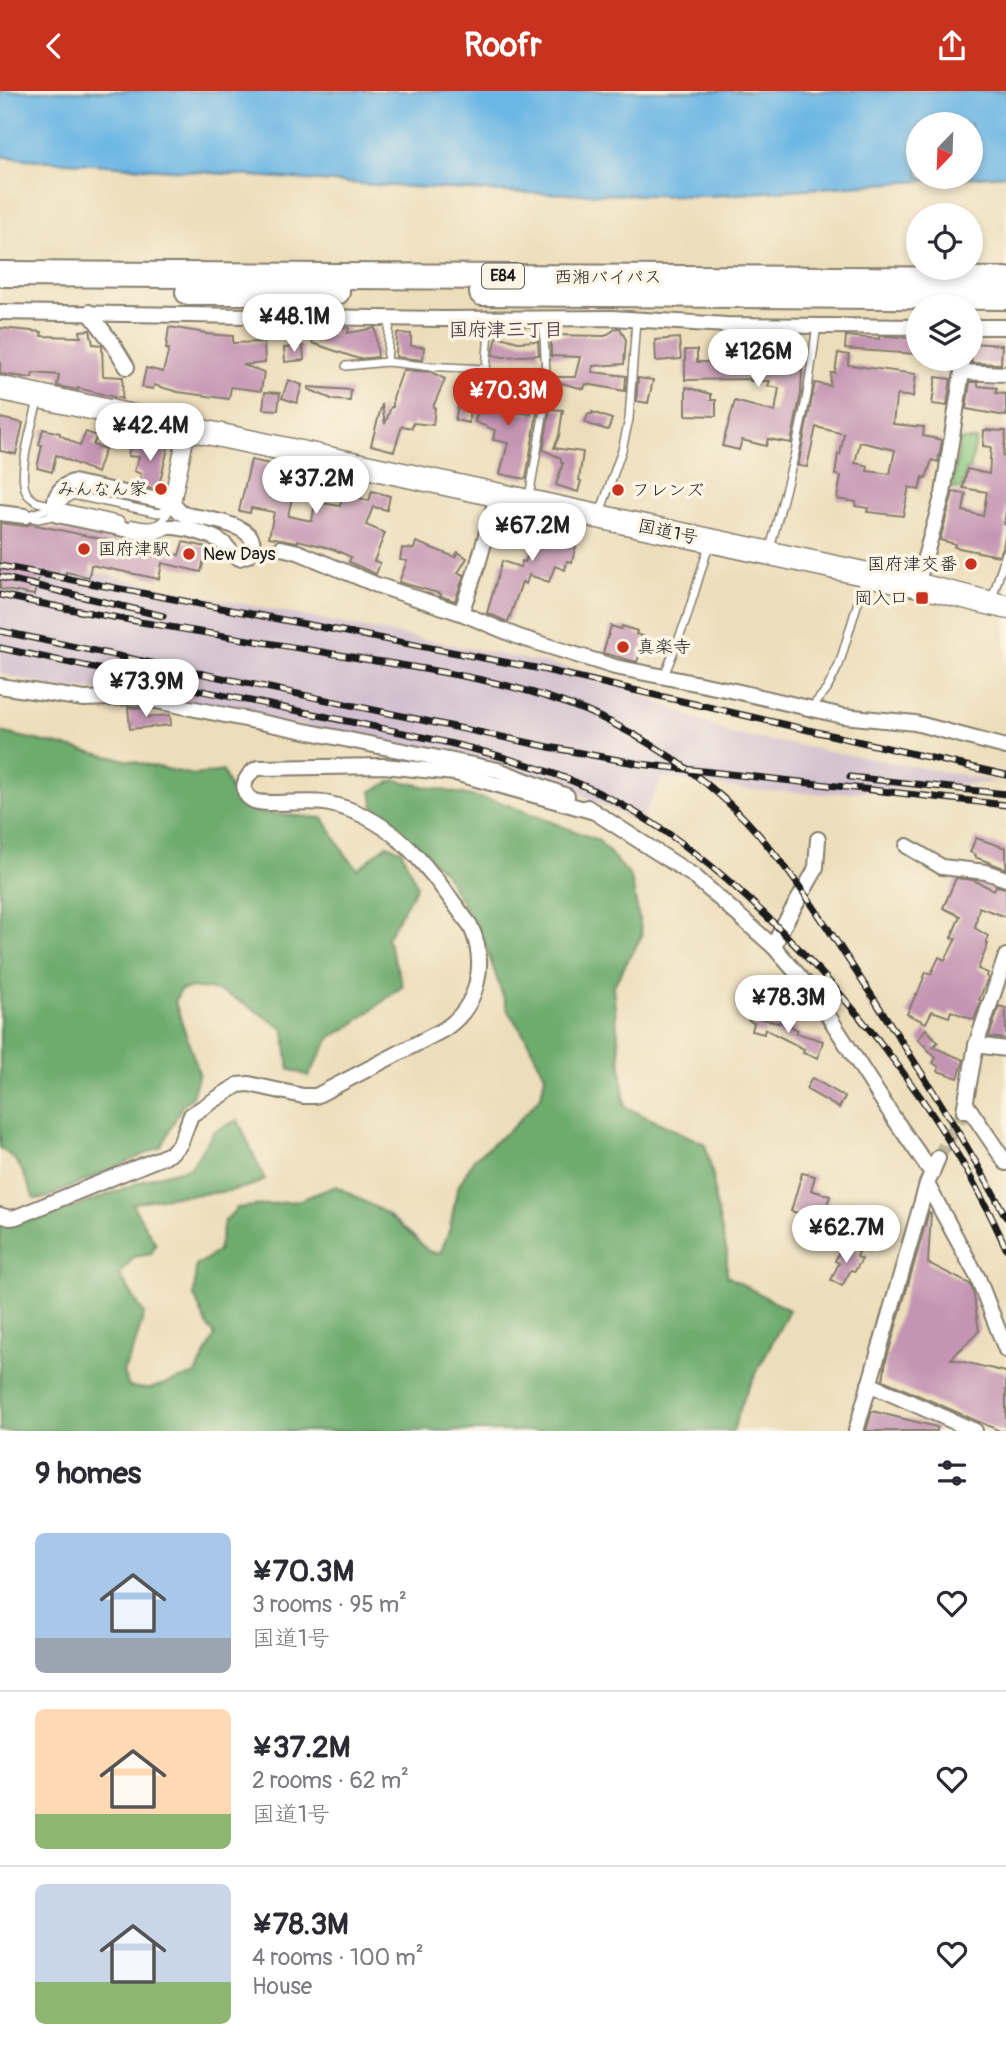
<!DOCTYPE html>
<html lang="en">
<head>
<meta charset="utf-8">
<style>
  :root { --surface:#fff; --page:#f2f2f3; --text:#2b2b33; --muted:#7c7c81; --line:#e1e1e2; --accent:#c8321e }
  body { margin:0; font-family:Pangolin,"Klee One",sans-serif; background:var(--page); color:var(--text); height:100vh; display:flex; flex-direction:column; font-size:26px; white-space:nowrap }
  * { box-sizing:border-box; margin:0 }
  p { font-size:23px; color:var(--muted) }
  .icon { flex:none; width:38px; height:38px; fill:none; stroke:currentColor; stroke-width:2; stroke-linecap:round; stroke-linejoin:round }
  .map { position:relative; height:1340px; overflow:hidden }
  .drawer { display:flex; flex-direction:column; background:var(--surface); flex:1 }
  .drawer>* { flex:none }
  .needle { width:46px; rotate:203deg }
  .controls { position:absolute; left:906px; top:21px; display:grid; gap:14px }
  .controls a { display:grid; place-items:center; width:77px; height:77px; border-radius:50%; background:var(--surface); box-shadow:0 4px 10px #0003; font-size:35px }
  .price { position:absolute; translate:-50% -60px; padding:0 16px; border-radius:24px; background:#fff; color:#222; font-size:23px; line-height:46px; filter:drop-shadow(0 2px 4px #0008) }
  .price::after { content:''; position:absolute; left:50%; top:42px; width:21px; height:16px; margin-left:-10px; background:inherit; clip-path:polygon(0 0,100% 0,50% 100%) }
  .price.active { background:var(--accent); color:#fff }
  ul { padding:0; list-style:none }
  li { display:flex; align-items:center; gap:21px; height:175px; padding:0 35px }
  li+li { border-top:2px solid var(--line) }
  li span { display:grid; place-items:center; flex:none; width:196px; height:140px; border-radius:10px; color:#555 }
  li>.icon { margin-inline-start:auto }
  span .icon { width:84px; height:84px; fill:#fffc; stroke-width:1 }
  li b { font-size:30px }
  h2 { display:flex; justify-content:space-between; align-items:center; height:84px; padding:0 35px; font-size:30px }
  header { display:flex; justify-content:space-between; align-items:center; height:91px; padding:0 35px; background:var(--accent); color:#fff; font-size:32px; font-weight:700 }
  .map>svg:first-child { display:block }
  .industrial { fill:#d0bdce }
  .green { fill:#89c87f; stroke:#52724e; stroke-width:2 }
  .forest { fill:#6eac6e; stroke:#456445; stroke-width:2 }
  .water { fill:#6bb6e4; stroke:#446980; stroke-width:2; fill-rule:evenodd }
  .building { fill:#c494b3; fill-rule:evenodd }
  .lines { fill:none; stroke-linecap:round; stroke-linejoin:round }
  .minor-tunnel { stroke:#c3b79b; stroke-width:14; stroke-dasharray:14 7; stroke-linecap:butt }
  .service-casing { stroke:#847d6c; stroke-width:10 }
  .minor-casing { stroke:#847d6c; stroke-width:18 }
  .tertiary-casing { stroke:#847d6c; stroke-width:19 }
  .trunk-casing { stroke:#847d6c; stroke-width:26 }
  .motorway-casing { stroke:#847d6c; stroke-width:28 }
  .service { stroke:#fff; stroke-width:7 }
  .minor { stroke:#fff; stroke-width:14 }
  .tertiary { stroke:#fff; stroke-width:16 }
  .trunk { stroke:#fff; stroke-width:23 }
  .motorway { stroke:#fff; stroke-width:24 }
  .rail-casing { stroke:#1c1c1c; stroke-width:7 }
  .rail { stroke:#fcf5e5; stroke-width:4.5; stroke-dasharray:13; stroke-linecap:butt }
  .poi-dot { fill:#c8321e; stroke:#fcf5e5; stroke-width:2.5 }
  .labels { text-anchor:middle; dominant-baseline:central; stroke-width:7; stroke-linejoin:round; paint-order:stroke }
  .shield { fill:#fcf5e5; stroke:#5f5d58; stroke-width:2 }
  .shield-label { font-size:16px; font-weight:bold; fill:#1c1c1c }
  .street-label { font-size:18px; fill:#1c1c1c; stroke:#fcf5e5 }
  .poi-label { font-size:18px; fill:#1c1c1c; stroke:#fcf5e5; text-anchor:start }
  .neighbourhood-label { font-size:19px; font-weight:bold; fill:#574651; stroke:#fcf5e5 }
</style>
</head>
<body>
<header><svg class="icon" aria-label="back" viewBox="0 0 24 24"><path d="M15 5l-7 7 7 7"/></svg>Roofr<svg class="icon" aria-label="share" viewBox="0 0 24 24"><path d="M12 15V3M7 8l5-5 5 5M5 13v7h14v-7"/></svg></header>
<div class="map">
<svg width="1006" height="1340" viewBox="0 0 1006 1340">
  <rect width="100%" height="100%" fill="#fcf5e5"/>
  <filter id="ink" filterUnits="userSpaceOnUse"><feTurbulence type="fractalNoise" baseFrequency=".0143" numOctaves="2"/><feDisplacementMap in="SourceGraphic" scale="14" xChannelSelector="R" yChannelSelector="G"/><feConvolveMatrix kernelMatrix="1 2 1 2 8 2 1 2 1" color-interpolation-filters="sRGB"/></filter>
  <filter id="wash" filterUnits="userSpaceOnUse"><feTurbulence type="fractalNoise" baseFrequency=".00686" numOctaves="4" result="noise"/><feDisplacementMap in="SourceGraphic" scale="28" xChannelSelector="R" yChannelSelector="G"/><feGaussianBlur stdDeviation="1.57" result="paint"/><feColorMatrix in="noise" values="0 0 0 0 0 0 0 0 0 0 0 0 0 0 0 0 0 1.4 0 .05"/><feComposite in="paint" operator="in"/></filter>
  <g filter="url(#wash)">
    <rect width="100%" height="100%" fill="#eddebb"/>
    <polygon class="industrial" points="0,459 187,502 590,581 728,642 1000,691 823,703 749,699 662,687 640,733 563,694 490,671 124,600 60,598 0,582"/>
    <polygon class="green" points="960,349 976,349 970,378 966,378 962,398 952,397"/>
    <g class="forest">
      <path d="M0,641l194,43 29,-4 12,29 23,13 65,5 22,36 13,15 29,-24 14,5 16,36 -30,52 16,48 -55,42 -17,9 -23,39 -19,-7 -5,-40c-31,-19 -65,-49 -104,-39l-5,12 24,71 -7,24 -10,9 -21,41 -115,51 -12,1c-8,-19 -14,-42 -34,-50z"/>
      <path d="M395,689l105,22 98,38 33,37 11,58 -29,52 12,120 80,37 8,32 2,24 12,53v23l62,34 -44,85 -12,36h-733v-208c22,9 127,-37 154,-46 12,-4 25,-6 37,-10l23,-36 24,-11 27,60c-28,13 -59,14 -89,16 -15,1 -30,5 -44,8l24,40 -5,10 -17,3 -14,18 24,39 -10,34 -11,24 6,15 20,2 47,-15 19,-39 -6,-6 -15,-33 2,-30 22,-15 6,-29 13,-14 60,-7 39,-15 50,27 28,24 14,14 12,3 10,-26 7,-39 17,-30 39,-32 28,-31 4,-21 -19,-37 -18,-27 -24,-70 -40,-69 -70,-65 -3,-16z"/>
    </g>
    <path class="water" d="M0,0h1006v84l-297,21 -184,-3 -151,-8 -349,-26 -25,-3zM919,33h52v53h-52z"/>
    <g id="blocks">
      <g class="building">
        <polygon points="169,236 206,242 206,243 233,245 233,252 264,251 265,272 243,274 264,281 261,300 231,296 229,308 178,301 154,294 153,298 142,296 146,277 163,281 169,258 166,258"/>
        <polygon points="334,236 349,237 348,242 375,237 378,266 359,268 312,252 316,239 333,244"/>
        <polygon points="0,237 42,241 41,245 81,246 80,240 90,239 93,253 102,254 103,285 123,286 122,308 78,297 78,299 57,295 59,284 33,282 32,287 0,283"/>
        <polygon points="617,237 620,237 626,249 624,273 593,275 592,281 626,285 625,300 586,293 584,298 553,290 552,286 575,286 580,266 551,265 551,244 605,245"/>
        <polygon points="397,242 411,243 411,255 424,256 423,269 396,266"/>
        <polygon points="756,244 805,254 798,278 802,279 801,303 791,352 768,348 766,355 742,349 739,359 722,355 735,310 775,321 779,297 768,295 770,290 750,290 750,288 685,289 685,259 697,259 697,271 730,271 730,268 743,268 747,251 755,253"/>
        <polygon points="497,245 518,251 538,250 539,264 503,266 493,264"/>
        <polygon points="846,245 879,248 879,245 889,245 917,248 916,263 845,258"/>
        <polygon points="679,247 681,268 656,270 655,249"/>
        <polygon points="971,252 1002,254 1001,273 972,272"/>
        <polygon points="303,255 304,269 285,271 284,257"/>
        <path d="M838,262l11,2 -1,10 68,9 -3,23 -15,-2 -2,3 -3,26 31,3 -1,9 19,4 -4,22 -6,-2 -6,18 -3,-1 -4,13 -10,-3 -6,29 -36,-4 1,-4 -13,-2 1,-4 -19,-3 4,-23 -6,-1 3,-21 2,1 4,-21 -28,-7 -9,40 -9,-1 17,-83 15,3 1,-13h4zM860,351l35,8 -5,24 -23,-3 1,-5 -13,-3z"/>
        <polygon points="403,279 431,281 445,288 433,316 435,317 433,334 413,332 412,337 402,335 394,360 371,354 382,313 385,333 391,316 393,316 393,307"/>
        <polygon points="465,284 470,284 469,332 455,329"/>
        <polygon points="936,286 951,288 947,315 932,313"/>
        <polygon points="638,287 653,289 648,312 636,310"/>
        <polygon points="288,289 302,294 297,312 282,307"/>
        <polygon points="970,291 978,291 978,295 997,297 996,302 1006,303 1006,325 966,318"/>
        <polygon points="510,294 512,321 531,323 532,316 538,316 526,388 500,383 508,352 493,349 495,339 475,331 484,295"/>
        <polygon points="308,296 351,299 350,310 334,309 308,298"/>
        <polygon points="686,296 711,303 711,309 716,309 716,325 686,324"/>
        <polygon points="265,301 280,302 278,319 263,318"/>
        <polygon points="550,318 563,319 559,345 554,357 583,361 579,389 581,390 578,401 556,394 563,372 561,372 561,367 543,359"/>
        <polygon points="592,321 612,328 608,339 585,332 588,323 592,323"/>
        <polygon points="0,327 23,332 16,363 0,360"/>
        <polygon points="43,338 60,342 60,344 80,355 86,341 97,345 93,354 105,358 97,382 56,364 52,381 37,377 42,354 39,354"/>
        <polygon points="984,339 1006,340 1003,365 1006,365 1006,420 1004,433 1006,434 1006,438 1003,457 999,465 954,456 955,453 940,449 953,401 966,403 963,420 983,425 987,401 963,397 967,378 989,383 991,356 983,355"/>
        <polygon points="131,349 153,353 154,350 169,353 160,390 165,391 164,400 139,395 141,383 134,380 139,366 128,365"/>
        <polygon points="251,369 298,379 288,425 312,430 315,411 340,415 344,402 369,410 372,400 390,405 387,419 373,416 366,434 385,442 374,470 380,472 376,483 349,471 351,466 333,458 298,449 298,451 269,446 274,421 251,417 250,422 239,420"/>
        <polygon points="516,424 534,432 579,441 572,471 567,470 565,479 555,475 549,491 529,484 526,493 522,491 508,531 487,522 502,470 520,476 522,470 525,471 535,449 510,437"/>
        <polygon points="0,432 24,435 31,433 179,464 183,451 207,456 201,481 162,472 159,488 91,474 89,486 66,481 65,484 41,479 34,504 0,498"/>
        <polygon points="416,451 455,466 458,461 467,467 458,482 464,484 455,510 440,505 441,503 399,491 407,470 400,469 402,457 414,458"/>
        <polygon points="611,535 621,538 622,535 637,540 636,543 645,546 637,571 603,562"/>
        <polygon points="128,616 146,618 147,626 170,624 171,634 130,638"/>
        <polygon points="976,747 1006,757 1006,778 975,766 976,764 970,761"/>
        <polygon points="956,787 973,789 994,799 996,795 1006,797 1006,826 979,816 975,837 988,845 986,852 988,853 978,878 988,882 987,886 988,887 979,909 981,910 974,929 951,920 949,926 932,920 926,932 907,923 916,903 917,904 926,881 931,883 939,866 945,869 956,848 951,847 960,825 943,817"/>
        <polygon points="999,915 1006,917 1006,948 989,946"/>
        <polygon points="750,925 779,932 780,930 798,939 796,942 823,950 818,967 803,962 804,958 765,938 764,943 752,940 754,932 748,929"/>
        <polygon points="926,938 938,951 933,956 964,969 958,987 938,980 939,976 933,972 936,967 918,948"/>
        <polygon points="812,987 845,1006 839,1017 806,998"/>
        <polygon points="802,1082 815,1085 811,1099 830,1105 816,1144 803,1139 808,1125 791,1120"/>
        <polygon points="929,1121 931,1122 928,1172 970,1193 973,1200 979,1240 951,1268 1006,1281 1006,1340 1000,1340 883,1289 886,1270"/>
        <polygon points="841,1156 848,1161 851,1157 859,1161 857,1166 862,1168 855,1180 851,1179 842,1195 831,1189 839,1172 835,1170"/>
        <polygon points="872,1320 937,1336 937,1340 866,1340"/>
      </g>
    </g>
  </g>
  <g filter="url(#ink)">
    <use href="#blocks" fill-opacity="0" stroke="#847d6c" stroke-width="2"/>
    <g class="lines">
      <polyline class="minor-tunnel" points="938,1067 964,1020"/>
      <defs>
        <g id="service">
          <polyline points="387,271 390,227"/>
          <polyline points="346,275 387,271 425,275 486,278 490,228"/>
          <path d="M38,310c-5,21 -23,77 -10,94 1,1 8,7 9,7l84,19"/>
          <polyline points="529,406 547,302 543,227"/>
          <polyline points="600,422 622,359 629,328 636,229"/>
          <polyline points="25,425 54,416 73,404 158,422 163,421 169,415"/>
          <polyline points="29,426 38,428 57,424"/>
          <path d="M133,433c23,5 30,2 39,-20"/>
          <polyline points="770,458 794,366 807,304 817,234"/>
          <polyline points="992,508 1006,462"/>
          <polyline points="664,585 686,529 709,454"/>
          <polyline points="811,617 827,598 839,574 865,488"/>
        </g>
        <g id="minor">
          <polyline points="0,221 443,228 612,227 727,234 919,236"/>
          <polyline points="89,221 113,253 127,276"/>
          <polyline points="971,236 1006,236"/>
          <polyline points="962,281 1006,283"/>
          <path d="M73,391l99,21 8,9 6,3c17,3 85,11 62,40l-9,3c-8,-4 -10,-10 -16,-15 -9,-8 -47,-19 -59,-15 -6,2 -9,5 -16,6l-91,-19c-7,-14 2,-29 16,-33z"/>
          <polyline points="0,422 25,425"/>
          <polyline points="281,457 298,461 377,494 461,522 519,546 615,576 735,600 843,625 915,632 1006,656"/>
          <polyline points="917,494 943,403 962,281 962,268"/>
          <polyline points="461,522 478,473 497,405"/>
          <polyline points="0,595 84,608 136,606 498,679 567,705"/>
          <polyline points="587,716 694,785 774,856 813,901 893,1026 932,1082"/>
          <polyline points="907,755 942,776 986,781 1006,788"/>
          <polyline points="774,856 781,839 813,783 816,776 818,748"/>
          <polyline points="976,954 1006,958"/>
          <polyline points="966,1013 1006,1072"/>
          <polyline points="964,1020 976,954 1006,865"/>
          <polyline points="927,1093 978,1187 1006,1259"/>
          <path d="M0,1124l10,3 6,-1 154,-63 10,-10 11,-29 47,-30 11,-1 54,12h13l127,-66c36,-23 45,-68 27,-105 -40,-54 -74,-109 -145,-122 -19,-3 -57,3 -71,-2 -17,-8 -9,-27 4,-33l126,-2 71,7 140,39"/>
          <polyline points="869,1293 975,1340"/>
          <polyline points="856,1340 927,1093 938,1067"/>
        </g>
        <polyline id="tertiary" points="172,412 187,338"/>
        <polyline id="trunk" points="0,297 917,494 1006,516"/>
        <g id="motorway">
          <polyline points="0,183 1006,189"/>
          <polyline points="188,201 337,201"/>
          <polyline points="482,202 1006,206"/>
        </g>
      </defs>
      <use href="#service" class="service-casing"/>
      <use href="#minor" class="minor-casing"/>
      <use href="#tertiary" class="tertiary-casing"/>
      <use href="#trunk" class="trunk-casing"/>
      <use href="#motorway" class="motorway-casing"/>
      <use href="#service" class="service"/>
      <use href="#minor" class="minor"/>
      <use href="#tertiary" class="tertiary"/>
      <use href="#trunk" class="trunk"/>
      <use href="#motorway" class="motorway"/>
      <defs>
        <g id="rail">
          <polyline points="0,475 541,578 1006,684"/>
          <polyline points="0,486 163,525"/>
          <path d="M0,504c121,26 242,43 364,64 83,14 169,25 246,63 60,30 117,72 159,125 39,47 71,101 105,152 46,71 92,142 132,218"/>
          <polyline points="0,540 549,656 640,673 1006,714"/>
          <path d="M0,557c108,23 215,46 323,68 84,18 172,33 252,66 88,37 158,98 223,166 84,88 158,188 208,300"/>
          <polyline points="850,686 1006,703"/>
        </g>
      </defs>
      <use href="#rail" class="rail-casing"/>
      <use href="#rail" class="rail"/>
    </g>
  </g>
  <g class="poi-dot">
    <circle cx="161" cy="398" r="7"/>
    <circle cx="618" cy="399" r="7"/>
    <circle cx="84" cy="458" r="7"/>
    <circle cx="189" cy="463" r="7"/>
    <circle cx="971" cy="473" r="7"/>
    <rect x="915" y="500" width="14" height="14" rx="3.5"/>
    <circle cx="623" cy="556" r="7"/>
  </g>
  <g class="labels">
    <rect class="shield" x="482" y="172.5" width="42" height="25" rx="5"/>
    <g class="shield-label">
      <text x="503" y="185">E84</text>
    </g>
    <g class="street-label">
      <text x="608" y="186">西湘バイパス</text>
      <text transform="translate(668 441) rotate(12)">国道1号</text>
    </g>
    <g class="poi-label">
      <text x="147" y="398" text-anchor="end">みんなん家</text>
      <text x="632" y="399">フレンズ</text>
      <text x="98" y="458">国府津駅</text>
      <text x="203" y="463">New Days</text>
      <text x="957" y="473" text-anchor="end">国府津交番</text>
      <text x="908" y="507" text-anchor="end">岡入口</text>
      <text x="637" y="556">真楽寺</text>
    </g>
    <g class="neighbourhood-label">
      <text x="506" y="239">国府津三丁目</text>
    </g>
  </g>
</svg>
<div class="controls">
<a><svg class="needle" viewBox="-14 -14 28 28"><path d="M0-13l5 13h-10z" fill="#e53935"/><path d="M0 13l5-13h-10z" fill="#7c7c81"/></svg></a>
<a><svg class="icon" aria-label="locate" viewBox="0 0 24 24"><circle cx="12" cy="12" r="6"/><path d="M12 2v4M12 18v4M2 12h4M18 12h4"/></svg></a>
<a><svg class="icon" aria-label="layers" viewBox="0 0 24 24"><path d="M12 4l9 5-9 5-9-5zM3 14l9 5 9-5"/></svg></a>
</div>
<b class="price" style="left:294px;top:263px">¥48.1M</b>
<b class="price" style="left:758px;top:298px">¥126M</b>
<b class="price active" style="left:508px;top:337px">¥70.3M</b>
<b class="price" style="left:150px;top:372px">¥42.4M</b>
<b class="price" style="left:316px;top:425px">¥37.2M</b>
<b class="price" style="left:532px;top:472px">¥67.2M</b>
<b class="price" style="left:146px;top:628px">¥73.9M</b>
<b class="price" style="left:788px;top:944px">¥78.3M</b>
<b class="price" style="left:846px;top:1174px">¥62.7M</b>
</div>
<section class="drawer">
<h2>9 homes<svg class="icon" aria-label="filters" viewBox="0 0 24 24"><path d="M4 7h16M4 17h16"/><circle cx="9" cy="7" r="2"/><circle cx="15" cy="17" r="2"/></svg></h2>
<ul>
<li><span style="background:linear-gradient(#a9c7e8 75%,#9aa5b1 0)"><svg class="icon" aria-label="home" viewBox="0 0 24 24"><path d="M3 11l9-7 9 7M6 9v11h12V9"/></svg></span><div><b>¥70.3M</b><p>3 rooms · 95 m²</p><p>国道1号</p></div><svg class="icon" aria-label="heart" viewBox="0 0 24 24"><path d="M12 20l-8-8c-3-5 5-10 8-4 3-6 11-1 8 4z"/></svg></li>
<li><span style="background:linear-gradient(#ffd9b3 75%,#8fb573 0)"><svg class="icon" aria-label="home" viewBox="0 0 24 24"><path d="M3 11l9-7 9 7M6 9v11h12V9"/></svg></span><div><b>¥37.2M</b><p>2 rooms · 62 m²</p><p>国道1号</p></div><svg class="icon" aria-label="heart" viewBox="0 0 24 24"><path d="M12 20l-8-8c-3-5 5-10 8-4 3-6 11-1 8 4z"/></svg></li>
<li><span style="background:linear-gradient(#c9d6e8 70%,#8fb573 0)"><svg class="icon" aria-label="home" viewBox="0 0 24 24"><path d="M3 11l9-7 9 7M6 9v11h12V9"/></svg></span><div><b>¥78.3M</b><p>4 rooms · 100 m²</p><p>House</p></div><svg class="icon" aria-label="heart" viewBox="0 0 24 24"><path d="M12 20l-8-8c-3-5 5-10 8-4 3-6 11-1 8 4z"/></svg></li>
</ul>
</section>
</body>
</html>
